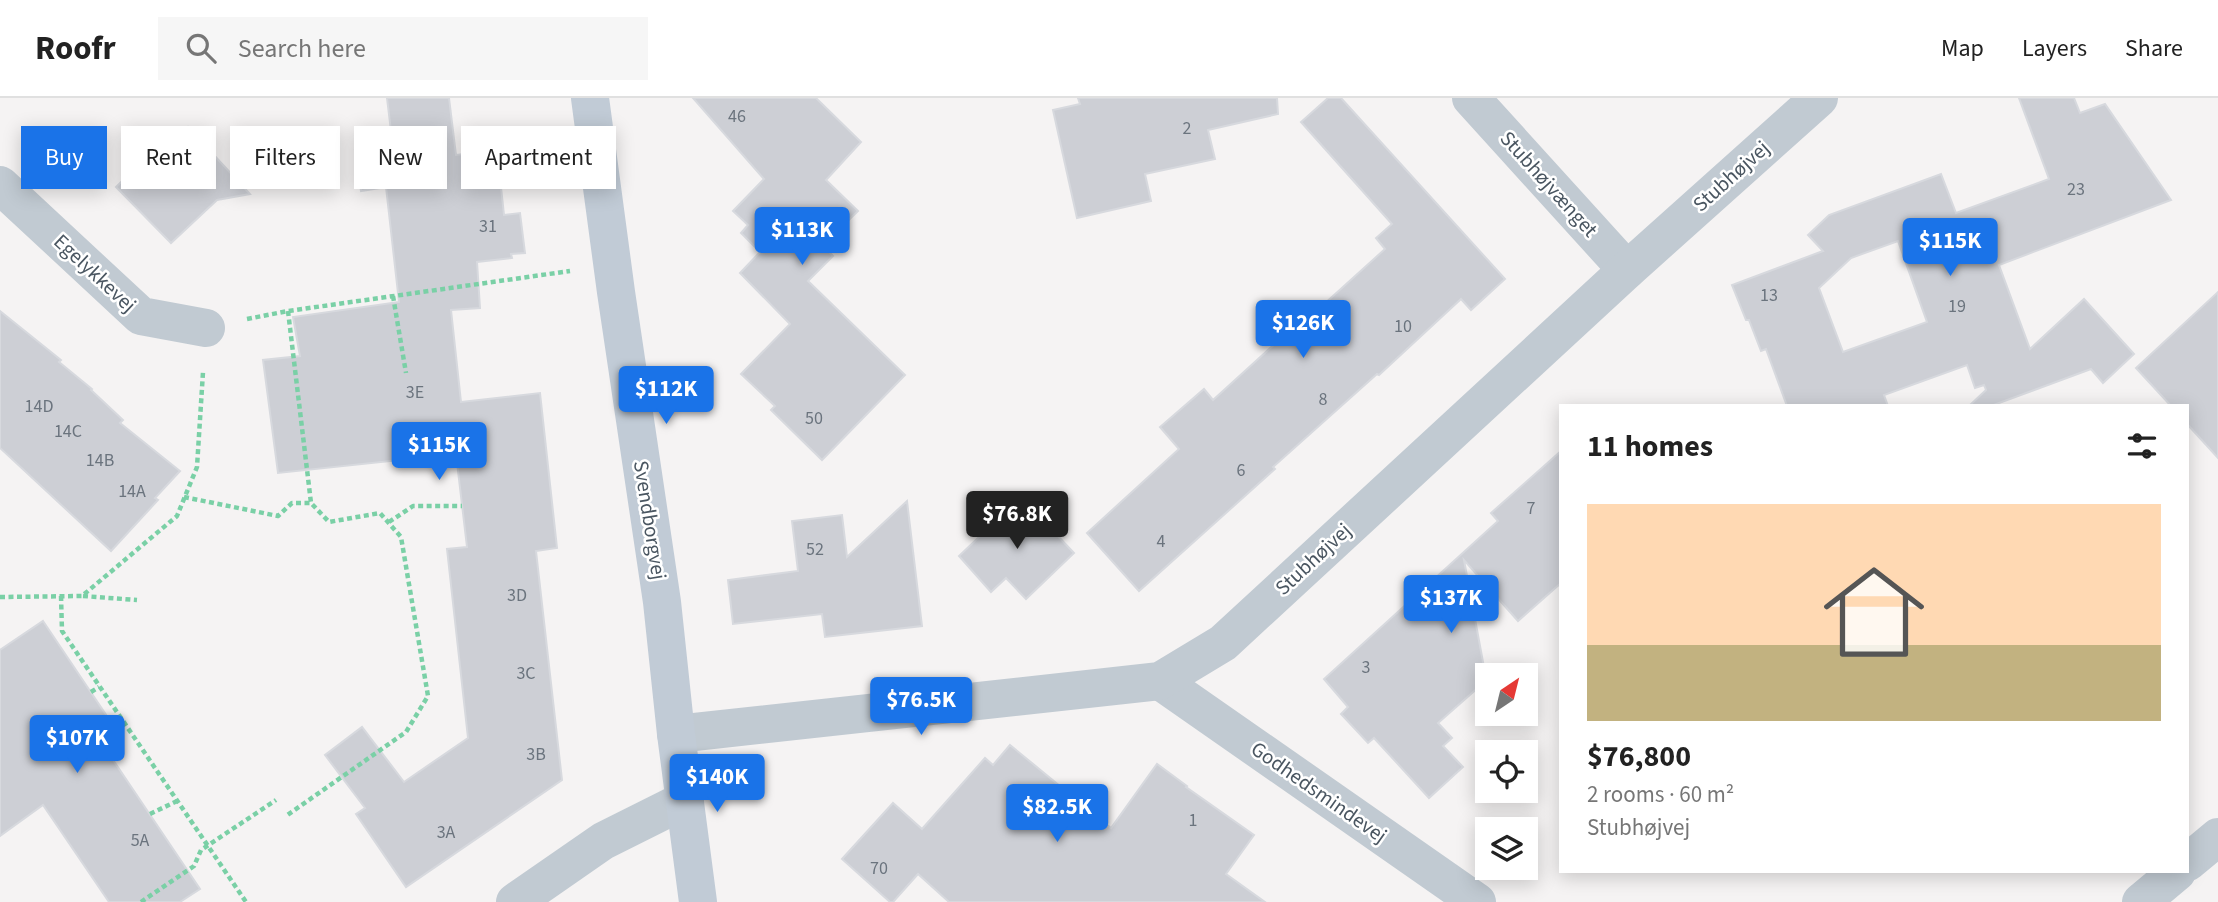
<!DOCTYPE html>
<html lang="en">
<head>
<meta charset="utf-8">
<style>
  :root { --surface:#fff; --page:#f6f6f6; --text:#222; --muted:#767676; --line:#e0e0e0; --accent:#1a73e8 }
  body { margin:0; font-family:"Source Sans 3",sans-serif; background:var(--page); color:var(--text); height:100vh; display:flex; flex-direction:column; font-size:26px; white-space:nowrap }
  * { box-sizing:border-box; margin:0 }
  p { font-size:23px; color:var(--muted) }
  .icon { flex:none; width:38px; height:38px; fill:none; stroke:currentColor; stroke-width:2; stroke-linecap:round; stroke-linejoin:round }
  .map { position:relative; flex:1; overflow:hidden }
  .sheet { position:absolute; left:1559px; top:306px; width:630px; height:469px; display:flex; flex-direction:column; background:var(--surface); border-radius:0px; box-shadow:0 4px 18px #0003 }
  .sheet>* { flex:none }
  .guide { position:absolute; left:21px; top:28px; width:665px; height:63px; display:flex; gap:14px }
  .needle { width:46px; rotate:35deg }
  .tools { position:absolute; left:1475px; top:565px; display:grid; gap:14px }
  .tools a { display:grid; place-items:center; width:63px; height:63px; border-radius:0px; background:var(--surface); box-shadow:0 4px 18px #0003; font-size:35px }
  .price { position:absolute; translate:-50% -60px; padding:0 16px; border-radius:7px; background:var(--accent); color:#fff; font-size:23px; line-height:46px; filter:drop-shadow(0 2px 4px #0008) }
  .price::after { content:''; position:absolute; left:50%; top:42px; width:21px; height:16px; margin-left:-10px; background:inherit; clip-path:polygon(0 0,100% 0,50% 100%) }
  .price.current { background:#222; color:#fff }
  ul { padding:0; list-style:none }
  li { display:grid; align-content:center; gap:14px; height:371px; padding:0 28px }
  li+li { border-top:2px solid var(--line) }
  li span { display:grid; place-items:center; height:217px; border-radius:0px; color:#555 }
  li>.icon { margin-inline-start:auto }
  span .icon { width:126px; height:126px; fill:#fffc; stroke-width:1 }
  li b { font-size:30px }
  h2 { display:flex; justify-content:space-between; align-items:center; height:84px; padding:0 28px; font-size:30px }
  .tag { padding:0 24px; border-radius:0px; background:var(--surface); box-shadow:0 4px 18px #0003; font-size:24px; line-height:63px }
  .tag.current { background:var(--accent); color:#fff }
  header { display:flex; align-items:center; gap:42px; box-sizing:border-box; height:98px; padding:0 35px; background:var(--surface); border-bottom:2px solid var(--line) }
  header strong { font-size:33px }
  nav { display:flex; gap:38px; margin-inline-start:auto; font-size:24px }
  .search { width:490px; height:63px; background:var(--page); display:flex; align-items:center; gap:18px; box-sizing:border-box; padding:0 24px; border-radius:0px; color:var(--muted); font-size:26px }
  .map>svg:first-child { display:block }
  .building { fill:#cdcfd5; stroke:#d7d9de; stroke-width:2; fill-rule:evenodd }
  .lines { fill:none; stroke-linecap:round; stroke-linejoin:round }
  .path { stroke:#7ad0a6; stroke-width:4.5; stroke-dasharray:5 3.5; stroke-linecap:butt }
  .minor { stroke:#c1cad2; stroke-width:38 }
  .secondary { stroke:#c1cbd6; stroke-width:38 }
  .labels { text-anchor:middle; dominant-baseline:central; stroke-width:5; stroke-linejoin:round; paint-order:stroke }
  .number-label { font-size:18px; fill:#6b747e }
  .street-label { font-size:21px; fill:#4a5661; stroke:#fff }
</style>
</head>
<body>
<header>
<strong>Roofr</strong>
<div class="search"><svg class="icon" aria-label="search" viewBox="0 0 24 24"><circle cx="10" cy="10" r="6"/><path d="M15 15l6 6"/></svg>Search here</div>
<nav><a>Map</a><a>Layers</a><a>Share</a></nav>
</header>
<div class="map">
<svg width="2218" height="804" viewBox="0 0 2218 804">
  <rect width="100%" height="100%" fill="#f5f3f3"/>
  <g class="building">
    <polygon points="387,0 449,0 456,57 497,52 504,117 520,115 525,155 511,156 512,160 477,164 480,210 451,212 461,304 540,295 557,450 536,453 562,682 406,789 356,716 365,710 325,657 362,629 404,684 468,640 447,451 467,449 456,356 278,375 263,262 300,258 293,219 399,204 386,89 361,93 355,52 357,52 355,38 391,33"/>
    <polygon points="693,0 816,0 861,44 826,82 858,113 823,147 833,158 808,183 905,277 822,362 771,312 775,308 741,276 790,226 740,175 760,154 741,135 748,127 733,113 764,81"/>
    <polygon points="1078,0 1277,0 1278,16 1208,32 1215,61 1145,76 1151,103 1077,120 1053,12 1080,6"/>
    <polygon points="1328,0 1341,0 1505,181 1471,212 1461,201 1379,277 1377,276 1273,369 1275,371 1139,493 1087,435 1179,351 1160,329 1204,291 1213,302 1310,214 1312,217 1385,151 1376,140 1392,126 1301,24"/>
    <path d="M2019,0h55l6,15 25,-9 66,96 -172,65 31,84 54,-50 50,55 -31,29 -12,-14 -100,37h-22l17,-16 -2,-5 -9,3 -8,-23 -83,30 4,11h-101l-21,-57 -5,2 -12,-31h-3l-14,-35 91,-34 -15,-16 21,-20 112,-41 15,39 93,-34zM1898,143l29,81 -84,30 -24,-64 32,-30z"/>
    <polygon points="188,29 250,96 217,102 171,145 116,89 155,51 159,56"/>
    <polygon points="2218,194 2218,360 2188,327 2188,308 2171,308 2136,270"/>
    <polygon points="0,213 61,262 59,264 92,291 91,292 123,322 120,325 180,373 155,400 158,402 111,453 0,350"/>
    <polygon points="1561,353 1561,485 1518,523 1464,462 1486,580 1480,588 1438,625 1452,640 1443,648 1463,669 1429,700 1374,640 1368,645 1341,616 1348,609 1324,581 1498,423 1491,415"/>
    <polygon points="1021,399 1074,455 1026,501 1006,480 991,494 959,458"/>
    <polygon points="907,403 922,528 825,539 822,516 733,526 728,482 798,473 792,423 842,417 847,459"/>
    <polygon points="43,523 121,639 105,650 200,791 180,804 109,804 43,707 0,738 0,552"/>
    <polygon points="1010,647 1111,730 1157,666 1187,688 1186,689 1254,737 1226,776 1265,804 949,804 918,776 893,804 890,804 842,761 893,705 922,731 985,660 993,667"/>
  </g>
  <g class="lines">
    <g class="path">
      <polyline points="393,198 406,275"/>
      <polyline points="288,213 311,405"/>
      <polyline points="247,221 288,213 570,173"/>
      <polyline points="184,399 278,418 292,405 311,405 329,424 380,415 401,439 428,598 406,634 286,718"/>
      <polyline points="389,424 413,408 462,408"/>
      <polyline points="61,498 62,533 246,804"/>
      <polyline points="83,498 137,502"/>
      <polyline points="0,499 82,498 177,418 197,369 203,274"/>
      <polyline points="91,594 99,589"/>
      <polyline points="150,716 177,703"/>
      <polyline points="141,804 194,768 201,752 276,702"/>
    </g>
    <g class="minor">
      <polyline points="1471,0 1627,172"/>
      <polyline points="0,87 141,218 206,230"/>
      <polyline points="1160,583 1477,804"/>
      <polyline points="676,636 1160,583 1223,545 1627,172 1819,0"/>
      <polyline points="2188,764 2218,739"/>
      <polyline points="515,804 603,743 685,702"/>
      <polyline points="2141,804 2177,774"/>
    </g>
    <polyline class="secondary" points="590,0 616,194 662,504 676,636 698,804"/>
  </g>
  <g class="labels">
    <g class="number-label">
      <text x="737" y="18">46</text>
      <text x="1187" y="30">2</text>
      <text x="2076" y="91">23</text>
      <text x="488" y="128">31</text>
      <text x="1769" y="197">13</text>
      <text x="1957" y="208">19</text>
      <text x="1403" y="228">10</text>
      <text x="415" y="294">3E</text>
      <text x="1323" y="301">8</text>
      <text x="39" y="308">14D</text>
      <text x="814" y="320">50</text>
      <text x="68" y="333">14C</text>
      <text x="100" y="362">14B</text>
      <text x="1241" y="372">6</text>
      <text x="132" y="393">14A</text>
      <text x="1531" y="410">7</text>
      <text x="1161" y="443">4</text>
      <text x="815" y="451">52</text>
      <text x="517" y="497">3D</text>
      <text x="1366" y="569">3</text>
      <text x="526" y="575">3C</text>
      <text x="536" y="656">3B</text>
      <text x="1193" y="722">1</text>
      <text x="446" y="734">3A</text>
      <text x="140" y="742">5A</text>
      <text x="879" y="770">70</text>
    </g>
    <g class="street-label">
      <text transform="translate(1731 78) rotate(-42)">Stubhøjvej</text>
      <text transform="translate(1549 86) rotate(48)">Stubhøjvænget</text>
      <text transform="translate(95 175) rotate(43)">Egelykkevej</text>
      <text transform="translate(650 422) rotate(81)">Svendborgvej</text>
      <text transform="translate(1313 461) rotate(-43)">Stubhøjvej</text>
      <text transform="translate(1319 694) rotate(35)">Godhedsmindevej</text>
    </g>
  </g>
</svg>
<div class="tools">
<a><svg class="needle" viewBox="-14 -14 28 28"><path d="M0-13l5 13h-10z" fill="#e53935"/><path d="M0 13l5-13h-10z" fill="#767676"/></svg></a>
<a><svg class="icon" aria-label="locate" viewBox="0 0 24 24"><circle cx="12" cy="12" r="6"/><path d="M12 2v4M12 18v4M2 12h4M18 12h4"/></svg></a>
<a><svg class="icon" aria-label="layers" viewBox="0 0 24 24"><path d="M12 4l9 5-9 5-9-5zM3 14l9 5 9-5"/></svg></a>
</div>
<b class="price" style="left:802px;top:169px">$113K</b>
<b class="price" style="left:1950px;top:180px">$115K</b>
<b class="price" style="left:1303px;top:262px">$126K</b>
<b class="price" style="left:666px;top:328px">$112K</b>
<b class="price" style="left:439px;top:384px">$115K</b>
<b class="price current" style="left:1017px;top:453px">$76.8K</b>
<b class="price" style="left:1451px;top:537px">$137K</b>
<b class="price" style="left:921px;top:639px">$76.5K</b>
<b class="price" style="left:77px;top:677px">$107K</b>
<b class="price" style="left:717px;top:716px">$140K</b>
<b class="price" style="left:1057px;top:746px">$82.5K</b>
<div class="guide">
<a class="tag current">Buy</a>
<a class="tag">Rent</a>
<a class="tag">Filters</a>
<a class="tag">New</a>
<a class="tag">Apartment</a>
</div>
<section class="sheet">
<h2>11 homes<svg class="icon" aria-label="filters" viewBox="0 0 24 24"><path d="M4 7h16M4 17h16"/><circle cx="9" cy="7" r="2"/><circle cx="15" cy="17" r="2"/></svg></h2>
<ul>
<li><span style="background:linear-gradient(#ffd9b3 65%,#c2b280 0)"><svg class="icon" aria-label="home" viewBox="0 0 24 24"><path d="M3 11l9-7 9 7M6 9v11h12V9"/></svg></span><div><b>$76,800</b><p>2 rooms · 60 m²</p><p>Stubhøjvej</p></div></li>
</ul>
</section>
</div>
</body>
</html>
